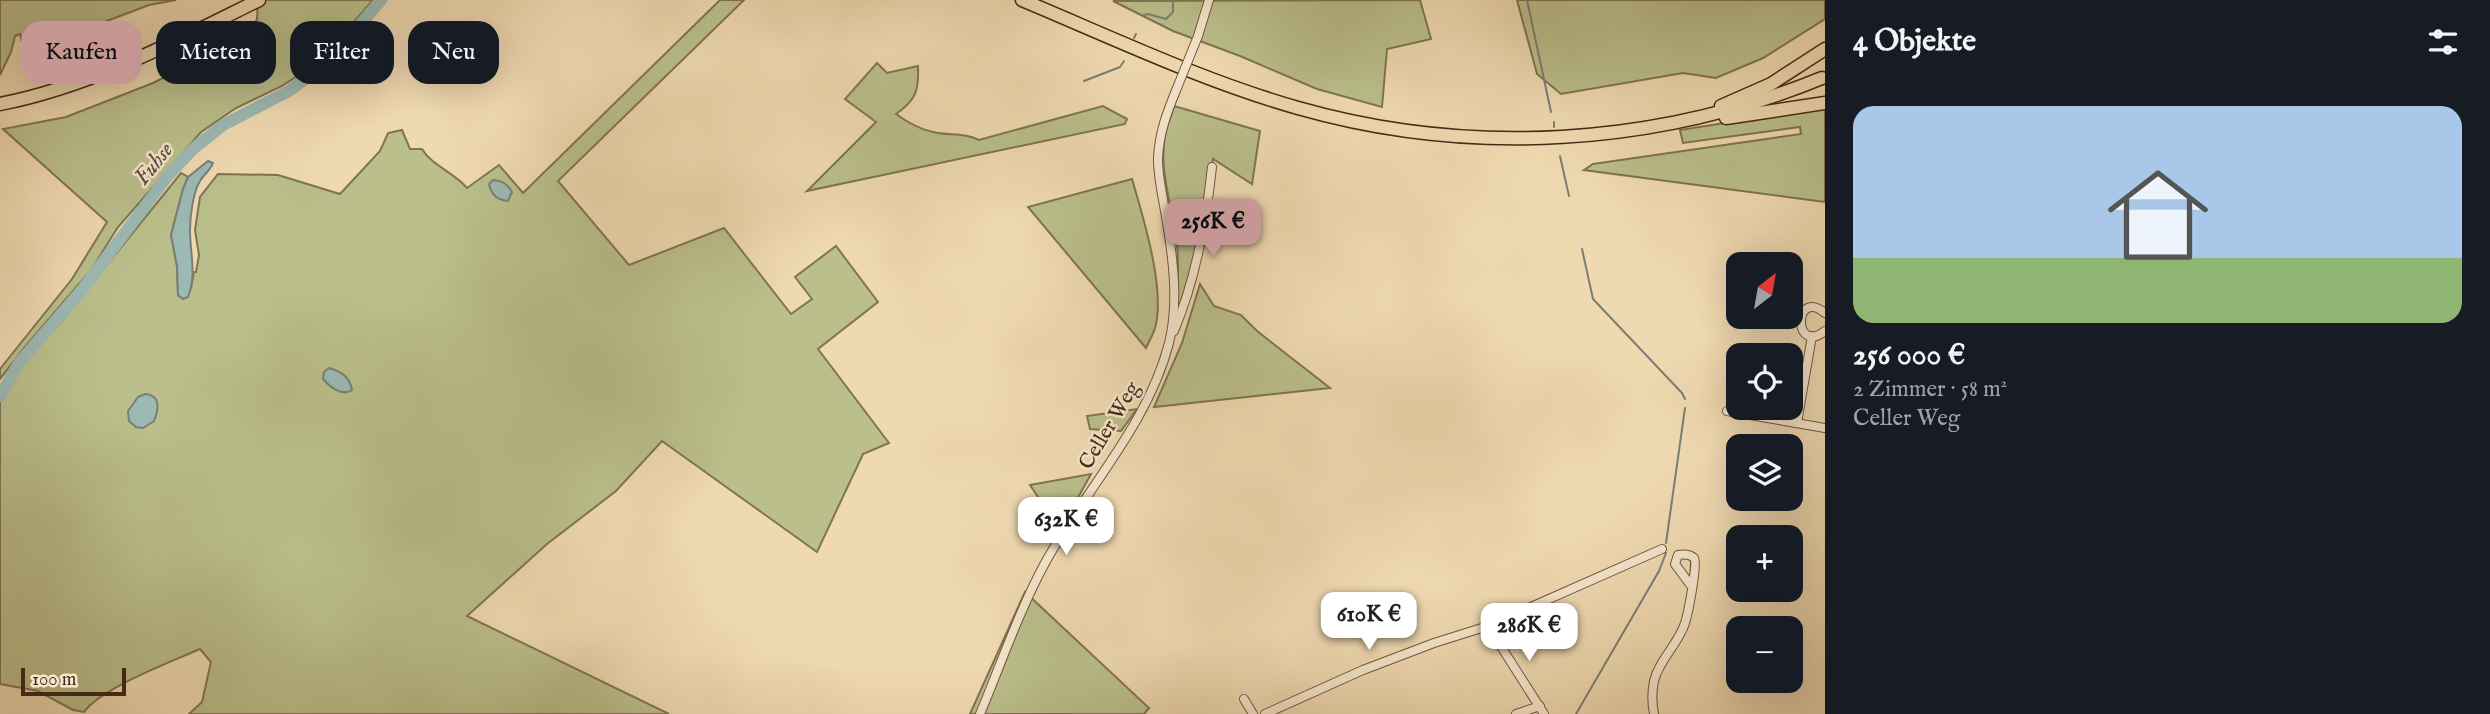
<!DOCTYPE html>
<html lang="de">
<head>
<meta charset="utf-8">
<style>
  :root { --surface:#171b24; --page:#242831; --text:#f1f3f6; --muted:#9ea1a6; --accent:#c59692 }
  body { margin:0; font-family:"IM FELL English",serif; background:var(--page); color:var(--text); height:100vh; display:flex; flex-direction:column; font-size:26px; white-space:nowrap }
  * { box-sizing:border-box; margin:0 }
  p { font-size:23px; color:var(--muted) }
  .icon { flex:none; width:38px; height:38px; fill:none; stroke:currentColor; stroke-width:2; stroke-linecap:round; stroke-linejoin:round }
  .map { position:relative; flex:1; overflow:hidden }
  .details { display:flex; flex-direction:column; background:var(--surface); width:665px }
  .details>* { flex:none }
  .guide { position:absolute; left:21px; top:21px; width:665px; height:63px; display:flex; gap:14px }
  .needle { width:46px; rotate:31deg }
  .buttons { position:absolute; left:1726px; top:252px; display:grid; gap:14px }
  .buttons a { display:grid; place-items:center; width:77px; height:77px; border-radius:14px; background:var(--surface); box-shadow:0 7px 28px #0002; font-size:35px }
  .scale { position:absolute; left:21px; bottom:18px; width:105px; box-sizing:border-box; padding-left:7px; border:4px solid #472918; border-top:0; font-size:19px; line-height:24px; white-space:nowrap; color:#472918; -webkit-text-stroke:5px #f5e6cc; paint-order:stroke }
  .price { position:absolute; translate:-50% -60px; padding:0 16px; border-radius:14px; background:#fff; color:#222; font-size:23px; line-height:46px; filter:drop-shadow(0 2px 4px #0008) }
  .price::after { content:''; position:absolute; left:50%; top:42px; width:21px; height:16px; margin-left:-10px; background:inherit; clip-path:polygon(0 0,100% 0,50% 100%) }
  .price.current { background:var(--accent); color:#111 }
  ul { padding:0; list-style:none }
  li { display:grid; align-content:center; gap:14px; height:371px; padding:0 28px }
  li span { display:grid; place-items:center; height:217px; border-radius:21px; color:#555 }
  li>.icon { margin-inline-start:auto }
  span .icon { width:126px; height:126px; fill:#fffc; stroke-width:1 }
  li b { font-size:30px }
  h2 { display:flex; justify-content:space-between; align-items:center; height:84px; padding:0 28px; font-size:30px }
  .chip { padding:0 24px; border-radius:21px; background:var(--surface); box-shadow:0 7px 28px #0002; font-size:24px; line-height:63px }
  .chip.current { background:var(--accent); color:#111 }
  main { display:flex; flex:1; min-height:0 }
  .map>svg:first-child { display:block }
  .green { fill:#babf8b; stroke:#807452; stroke-width:2 }
  .water { fill:#9cb9b4; stroke:#7a7f76; stroke-width:2 }
  .lines { fill:none; stroke-linecap:round; stroke-linejoin:round }
  .stream { stroke:#7a7f76; stroke-width:2 }
  .river { stroke:#9cb9b4; stroke-width:12 }
  .minor-casing { stroke:#71553e; stroke-width:10 }
  .highway-casing { stroke:#472918; stroke-width:15 }
  .minor { stroke:#f5e6cc; stroke-width:8 }
  .highway { stroke:#efd9b1; stroke-width:12 }
  .minor-bridge-casing { stroke:#71553e; stroke-width:10; stroke-linecap:butt }
  .minor-bridge { stroke:#f5e6cc; stroke-width:8 }
  .labels { text-anchor:middle; dominant-baseline:central; stroke-width:5; stroke-linejoin:round; paint-order:stroke }
  .street-label { font-size:21px; fill:#472918; stroke:#f5e6cc }
  .water-label { font-size:23px; font-style:italic; fill:#5c4d3f; stroke:#f5e6cc }
</style>
</head>
<body>
<main>
<div class="map">
<svg width="1825" height="714" viewBox="0 0 1825 714">
  <rect width="100%" height="100%" fill="#efd9b1"/>
  <filter id="stains"><feTurbulence type="fractalNoise" baseFrequency=".00286" numOctaves="4"/><feColorMatrix values="0 0 0 0 .2 0 0 0 0 .09 0 0 0 0 .02 0 0 0 .5 -.17"/></filter>
  <radialGradient id="worn" r=".72"><stop offset=".6" stop-color="#630" stop-opacity="0"/><stop offset="1" stop-color="#630" stop-opacity=".3"/></radialGradient>
  <g class="green">
    <polygon points="0,0 176,0 149,5 36,48 22,43 20,34 15,36 11,52 0,75"/>
    <polygon points="258,0 373,0 319,62 282,86 236,108 201,132 118,227 91,270 24,348 0,379 0,369 72,279 107,222 3,129 66,117 153,83 249,35 257,19"/>
    <path d="M720,0h24l-186,181 71,84 95,-37 67,86 21,-15 -17,-22 41,-31 42,56 -60,47 71,94 -26,11 -46,98 -155,-111 -46,50 -69,53 -80,72 202,98h-480l13,-12 9,-40 -11,-13c-29,13 -99,39 -116,63l-11,-2 -35,-19 -38,-7v-283l24,-39 36,-39 121,-150 7,4 -5,12 -12,46 6,31 1,29 13,-7 3,-16h2l3,-17 -4,-25 5,-33 18,-23 60,1 62,19 40,-43 8,-18 14,-3 8,19h12c10,17 32,23 45,39l32,-23 24,28z"/>
    <polygon points="1420,0 1431,39 1387,49 1382,107 1317,89 1240,56 1173,31 1113,1"/>
    <polygon points="1517,0 1825,0 1825,19 1763,58 1716,78 1683,73 1561,94 1537,74"/>
    <path d="M877,63l10,10 31,-7c1,25 -2,34 -22,48 11,8 23,15 37,18 16,4 30,0 46,8l124,-34 24,13 -2,5 -318,67 69,-69 -31,-23z"/>
    <path d="M1174,106l86,25 -8,53 -39,-25 -17,95 -20,65c2,-25 3,-50 1,-75 -4,-37 -20,-76 -11,-113 2,-8 6,-17 8,-25z"/>
    <polygon points="1825,107 1825,202 1584,170 1593,164 1801,134 1800,127 1683,143 1680,130"/>
    <path d="M1132,179c11,38 34,111 23,149 -2,7 -6,13 -9,20l-118,-141z"/>
    <polygon points="1200,284 1214,306 1241,315 1257,331 1330,388 1154,407 1182,343"/>
    <polygon points="1137,409 1121,431 1090,429 1087,416"/>
    <polygon points="1091,474 1060,530 1030,485"/>
    <polygon points="1025,592 1149,708 1144,714 970,714"/>
  </g>
  <g class="water">
    <path d="M208,161l5,2c-3,8 -9,11 -13,18 -7,11 -10,36 -10,49 0,24 7,44 -2,67l-5,2 -5,-4 -1,-29 -6,-31 12,-46 5,-12z"/>
    <path d="M493,180c9,1 14,3 19,12l-4,9c-10,-1 -17,-6 -19,-17z"/>
    <path d="M329,368c12,3 21,9 23,22 -10,7 -22,-3 -29,-11l1,-7z"/>
    <path d="M145,394c16,1 14,15 9,27l-11,7 -7,-1 -7,-6 -1,-10 10,-14z"/>
  </g>
  <g class="lines">
    <g class="stream">
      <polyline points="1527,0 1551,112"/>
      <polyline points="1144,15 1148,14 1166,19 1173,12 1173,0"/>
      <polyline points="1134,38 1136,34"/>
      <polyline points="1084,81 1120,67 1124,61"/>
      <polyline points="1554,122 1554,127"/>
      <polyline points="1560,156 1569,196"/>
      <polyline points="1582,249 1593,299 1682,393 1685,399"/>
      <polyline points="1666,543 1685,408"/>
      <polyline points="1576,714 1659,571 1666,553"/>
    </g>
    <polyline class="river" points="0,396 19,363 81,291 167,177 193,149 223,125 289,91 329,61 381,0"/>
    <defs>
      <g id="minor">
        <polyline points="1198,36 1209,0"/>
        <path d="M1825,313c-32,-26 -32,43 0,18"/>
        <path d="M1174,331c22,-52 32,-108 38,-164"/>
        <polyline points="1727,411 1825,428"/>
        <polyline points="1797,423 1812,336"/>
        <polyline points="1488,626 1544,714"/>
        <polyline points="1244,699 1253,714"/>
        <path d="M980,714c21,-50 39,-103 65,-151 40,-73 103,-138 124,-220 10,-40 4,-86 -3,-126 -3,-19 -8,-39 -8,-58 1,-26 9,-47 19,-71"/>
        <polyline points="1265,714 1363,670 1434,643 1488,626 1662,549"/>
        <polyline points="1516,714 1540,706"/>
        <path d="M1654,714c-2,-10 -2,-23 0,-33 5,-21 25,-38 31,-58 3,-9 13,-60 9,-65 -4,-4 -10,-4 -16,-3l-3,9 17,23"/>
      </g>
      <g id="highway">
        <path d="M1022,0c91,38 181,81 276,108 172,49 358,38 524,-30"/>
        <path d="M0,104c92,-18 176,-63 259,-104"/>
        <polyline points="1721,106 1771,84 1825,49"/>
        <polyline points="1726,118 1825,103"/>
      </g>
    </defs>
    <use href="#minor" class="minor-casing"/>
    <use href="#highway" class="highway-casing"/>
    <use href="#minor" class="minor"/>
    <use href="#highway" class="highway"/>
    <defs>
      <polyline id="minor-bridge" points="1177,88 1198,36"/>
    </defs>
    <use href="#minor-bridge" class="minor-bridge-casing"/>
    <use href="#minor-bridge" class="minor-bridge"/>
  </g>
  <g class="labels">
    <g class="street-label">
      <text transform="translate(1110 426) rotate(-59)">Celler Weg</text>
    </g>
    <g class="water-label">
      <text transform="translate(154 164) rotate(-51)">Fuhse</text>
    </g>
  </g>
  <rect width="100%" height="100%" filter="url(#stains)"/>
  <rect width="100%" height="100%" fill="url(#worn)"/>
</svg>
<div class="buttons">
<a><svg class="needle" viewBox="-14 -14 28 28"><path d="M0-13l5 13h-10z" fill="#e53935"/><path d="M0 13l5-13h-10z" fill="#9ea1a6"/></svg></a>
<a><svg class="icon" aria-label="locate" viewBox="0 0 24 24"><circle cx="12" cy="12" r="6"/><path d="M12 2v4M12 18v4M2 12h4M18 12h4"/></svg></a>
<a><svg class="icon" aria-label="layers" viewBox="0 0 24 24"><path d="M12 4l9 5-9 5-9-5zM3 14l9 5 9-5"/></svg></a>
<a>+</a>
<a>−</a>
</div>
<div class="scale">100 m</div>
<b class="price current" style="left:1213px;top:259px">256K €</b>
<b class="price" style="left:1066px;top:557px">632K €</b>
<b class="price" style="left:1369px;top:652px">610K €</b>
<b class="price" style="left:1529px;top:663px">286K €</b>
<div class="guide">
<a class="chip current">Kaufen</a>
<a class="chip">Mieten</a>
<a class="chip">Filter</a>
<a class="chip">Neu</a>
</div>
</div>
<section class="details">
<h2>4 Objekte<svg class="icon" aria-label="filters" viewBox="0 0 24 24"><path d="M4 7h16M4 17h16"/><circle cx="9" cy="7" r="2"/><circle cx="15" cy="17" r="2"/></svg></h2>
<ul>
<li><span style="background:linear-gradient(#a9c7e8 70%,#8fb573 0)"><svg class="icon" aria-label="home" viewBox="0 0 24 24"><path d="M3 11l9-7 9 7M6 9v11h12V9"/></svg></span><div><b>256 000 €</b><p>2 Zimmer · 58 m²</p><p>Celler Weg</p></div></li>
</ul>
</section>
</main>
</body>
</html>
